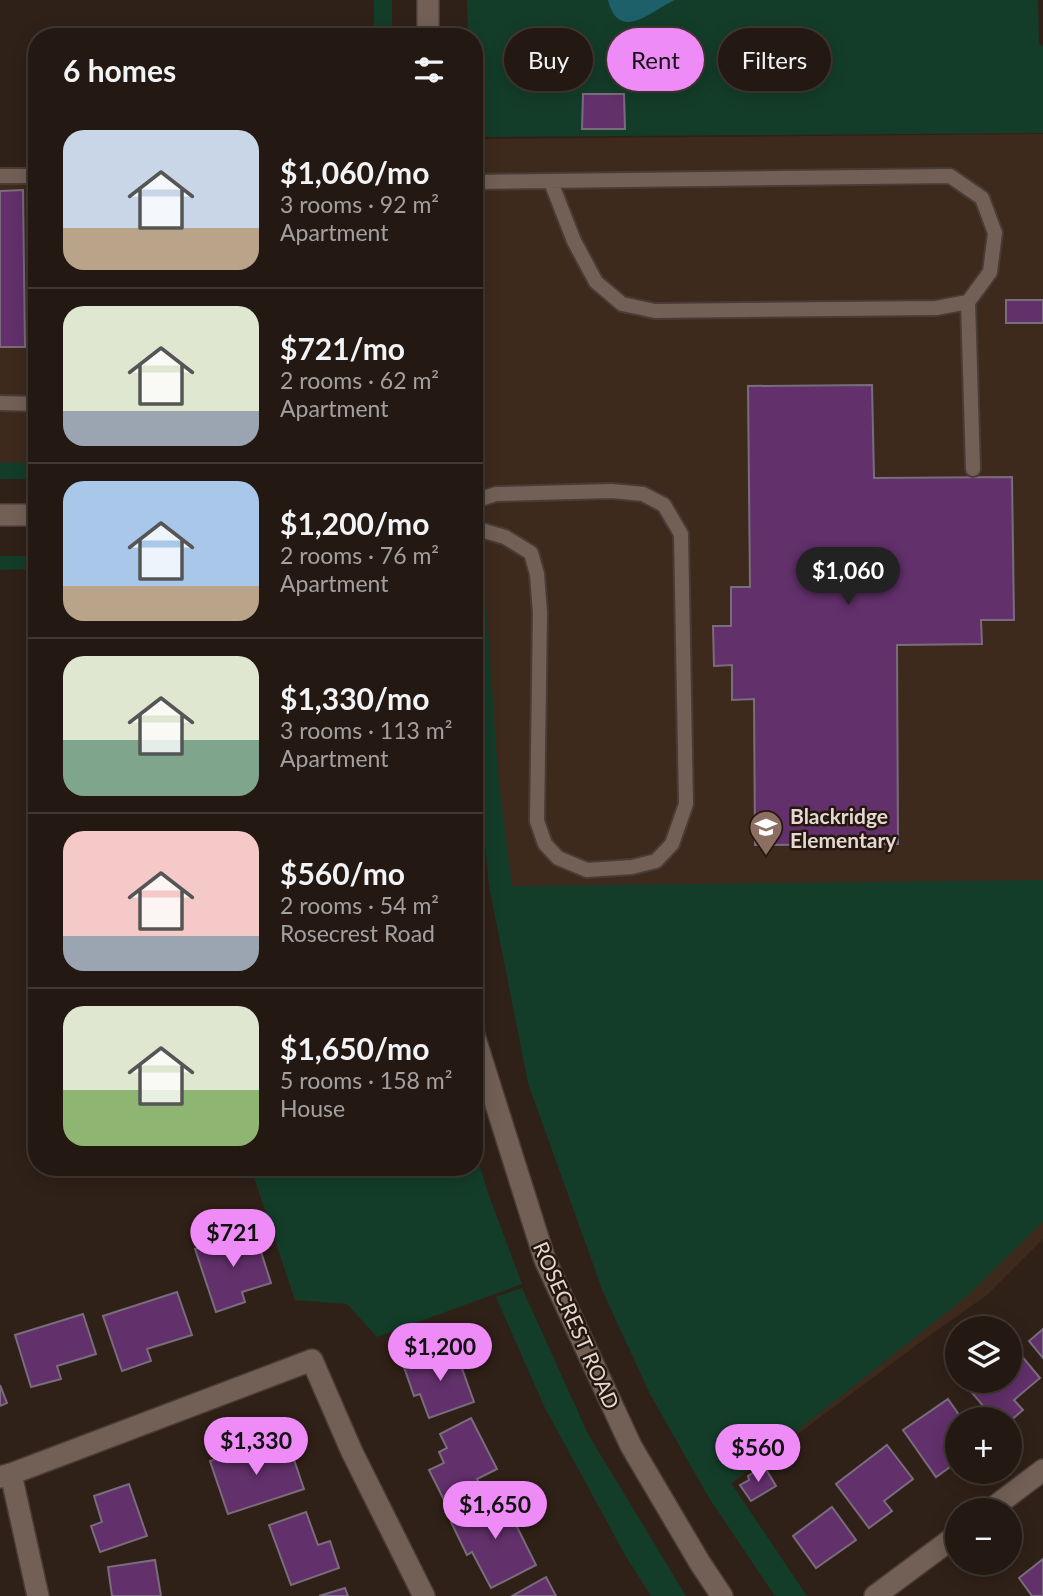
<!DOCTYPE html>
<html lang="en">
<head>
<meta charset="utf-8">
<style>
  :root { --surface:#241912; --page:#302620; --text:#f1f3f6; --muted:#a3a09f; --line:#413832; --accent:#ef8bf6 }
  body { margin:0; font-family:Lato,sans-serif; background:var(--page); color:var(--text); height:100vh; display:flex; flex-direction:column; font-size:26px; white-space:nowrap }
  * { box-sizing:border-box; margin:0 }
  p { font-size:23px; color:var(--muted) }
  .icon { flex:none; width:38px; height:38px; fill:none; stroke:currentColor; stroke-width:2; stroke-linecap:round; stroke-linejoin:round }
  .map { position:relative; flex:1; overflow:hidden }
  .sheet { position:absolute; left:28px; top:28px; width:455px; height:1148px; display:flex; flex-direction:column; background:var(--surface); border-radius:28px; box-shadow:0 4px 18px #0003,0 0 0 2px var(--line) }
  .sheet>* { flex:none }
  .top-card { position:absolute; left:504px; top:28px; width:434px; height:63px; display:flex; gap:14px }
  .tools { position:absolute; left:945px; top:1316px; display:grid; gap:14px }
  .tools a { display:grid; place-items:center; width:77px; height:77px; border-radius:50%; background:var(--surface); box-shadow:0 4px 18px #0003,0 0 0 2px var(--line); font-size:35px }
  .price { position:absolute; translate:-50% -60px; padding:0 16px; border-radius:24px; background:var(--accent); color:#111; font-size:23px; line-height:46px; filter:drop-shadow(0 2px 4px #0008) }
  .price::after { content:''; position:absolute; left:50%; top:42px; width:21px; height:16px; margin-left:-10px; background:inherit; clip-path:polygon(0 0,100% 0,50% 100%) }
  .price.selected { background:#222; color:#fff }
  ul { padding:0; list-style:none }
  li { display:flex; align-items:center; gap:21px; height:175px; padding:0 35px }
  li+li { border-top:2px solid var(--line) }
  li span { display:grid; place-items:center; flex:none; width:196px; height:140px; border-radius:21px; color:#555 }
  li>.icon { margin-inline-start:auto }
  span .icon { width:84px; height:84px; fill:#fffc; stroke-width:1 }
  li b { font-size:30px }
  h2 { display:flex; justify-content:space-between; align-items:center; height:84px; padding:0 35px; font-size:30px }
  .pill { padding:0 24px; border-radius:32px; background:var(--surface); box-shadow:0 4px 18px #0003,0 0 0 2px var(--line); font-size:24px; line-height:63px }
  .pill.selected { background:var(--accent); color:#111 }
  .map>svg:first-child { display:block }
  .built { fill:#3e291d }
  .green { fill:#133d29 }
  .water { fill:#1e6069 }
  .building { fill:#62306b; stroke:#796c7c; stroke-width:2 }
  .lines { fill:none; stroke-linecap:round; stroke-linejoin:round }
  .lane-casing { stroke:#493b35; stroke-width:18 }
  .street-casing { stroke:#493b35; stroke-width:24 }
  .secondary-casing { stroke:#493b35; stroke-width:24 }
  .lane { stroke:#726056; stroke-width:14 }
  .street { stroke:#726056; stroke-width:21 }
  .secondary { stroke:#726056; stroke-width:21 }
  .labels { text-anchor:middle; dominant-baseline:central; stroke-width:5; stroke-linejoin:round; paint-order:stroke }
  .poi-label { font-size:21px; font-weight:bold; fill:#e3d8d2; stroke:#26180f; text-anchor:start }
  .street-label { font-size:21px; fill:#e3d8d2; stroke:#26180f }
</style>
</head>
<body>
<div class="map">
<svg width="1043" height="1596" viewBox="0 0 1043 1596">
  <rect width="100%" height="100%" fill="#302118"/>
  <g class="built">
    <polygon points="1043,134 1043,1239 987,1295 922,1341 711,1499 501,939 477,775 474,713 474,465 480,139"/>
    <polygon points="0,168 37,168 37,464 0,463"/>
  </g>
  <g class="green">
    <rect x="374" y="0" width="18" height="37"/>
    <polygon points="467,0 1038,0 1039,43 1043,47 1043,133 474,137 474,37 468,37"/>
    <polygon points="37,462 37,479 0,479 0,463"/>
    <polygon points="0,556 37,556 37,569 0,570"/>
    <polygon points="474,584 485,587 498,774 512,886 1043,880 1043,1222 966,1297 731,1483 807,1596 775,1596 709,1498 650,1394 603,1292 528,1083 489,886 474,727"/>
    <polygon points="474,1145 487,1190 522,1284 377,1337 347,1304 295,1300 253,1174 273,1167 474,1167"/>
    <polygon points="522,1288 588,1434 686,1596 651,1596 625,1555 544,1406 496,1297"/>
  </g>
  <path class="water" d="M608,0h67c-23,10 -56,44 -67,0z"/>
  <g class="building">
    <polygon points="583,94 624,94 625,129 582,129"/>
    <polygon points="23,190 25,347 0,347 0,191"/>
    <rect x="1006" y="300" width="37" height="23"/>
    <polygon points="872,385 874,478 1012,477 1014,620 981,620 982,644 897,645 898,844 755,845 754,699 732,700 732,665 714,666 713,626 731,626 731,587 750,587 748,386"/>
    <polygon points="254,1230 271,1283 242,1292 245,1302 216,1312 195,1249"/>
    <polygon points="177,1292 192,1335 147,1349 151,1361 122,1371 103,1316"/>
    <polygon points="83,1314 96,1354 57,1366 61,1379 31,1387 15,1335"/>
    <polygon points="1043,1329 1043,1358 1029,1341"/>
    <polygon points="1015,1348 1040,1378 1014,1400 1023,1410 1010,1421 1010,1419 994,1419 968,1388 977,1381 1010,1381 1010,1353"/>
    <polygon points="455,1349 474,1402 429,1418 420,1394 414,1396 404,1367"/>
    <polygon points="0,1385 7,1403 0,1406"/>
    <polygon points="948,1399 962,1419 957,1419 957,1462 936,1477 903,1430"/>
    <polygon points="471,1418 497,1469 477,1479 483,1490 448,1508 429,1470 444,1463 439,1452 447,1448 440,1434"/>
    <polygon points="289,1445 304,1489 228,1514 210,1461 252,1446 256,1456"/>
    <polygon points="887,1445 913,1479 884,1501 892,1511 869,1528 836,1484"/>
    <polygon points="764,1466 776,1486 751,1501 740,1485 749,1480 748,1476"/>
    <polygon points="129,1484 147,1536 100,1552 91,1526 102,1522 94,1496"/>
    <polygon points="501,1497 508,1511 518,1505 526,1522 517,1527 536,1565 491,1588 472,1552 467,1555 451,1522"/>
    <polygon points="832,1507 856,1540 816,1568 793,1536"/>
    <polygon points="306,1512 318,1545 330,1541 339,1568 291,1585 269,1525"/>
    <polygon points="1043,1559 1043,1596 1032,1596 1019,1578"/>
    <polygon points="155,1560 161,1596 112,1596 108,1567"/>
    <polygon points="546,1577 556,1596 512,1596"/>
    <polygon points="345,1588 348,1596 319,1596"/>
  </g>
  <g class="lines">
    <defs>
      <g id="lane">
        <polyline points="0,176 37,176"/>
        <polyline points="474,182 950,176 982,198 995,233 990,272 968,302 936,308 655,311 622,304 596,282 574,241 551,182"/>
        <polyline points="968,302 973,469"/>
        <polyline points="0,403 37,404"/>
        <polyline points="474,501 496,494 612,491 643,494 664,505 681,534 686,804 672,844 656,861 632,867 587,870 558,858 545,844 537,821 540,613 537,574 531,553 505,537 474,528"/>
      </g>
      <g id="street">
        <polyline points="11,1474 38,1596"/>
        <polyline points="0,1477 11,1474 312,1360 352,1452 424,1596"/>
        <polyline points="990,1510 1043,1470"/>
        <polyline points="875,1596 957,1535"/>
      </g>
      <g id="secondary">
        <polyline points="428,0 428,37"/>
        <polyline points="0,515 37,515"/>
        <polyline points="474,1035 545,1260 631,1446 700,1563 722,1596"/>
      </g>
    </defs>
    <use href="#lane" class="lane-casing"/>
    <use href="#street" class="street-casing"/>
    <use href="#secondary" class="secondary-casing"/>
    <use href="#lane" class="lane"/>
    <use href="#street" class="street"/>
    <use href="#secondary" class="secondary"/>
  </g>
  <defs>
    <symbol id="school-pin" viewBox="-11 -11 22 30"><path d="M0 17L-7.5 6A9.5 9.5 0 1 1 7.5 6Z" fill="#8d6e63" stroke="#26180f"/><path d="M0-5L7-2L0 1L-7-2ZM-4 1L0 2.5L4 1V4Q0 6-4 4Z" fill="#fff"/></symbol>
  </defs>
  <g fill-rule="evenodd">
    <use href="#school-pin" x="747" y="808" width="38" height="52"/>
  </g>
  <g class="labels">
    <g class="poi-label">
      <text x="790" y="815">Blackridge<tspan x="790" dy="24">Elementary</tspan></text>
    </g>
    <g class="street-label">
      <text transform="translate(577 1325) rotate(66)">ROSECREST ROAD</text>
    </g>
  </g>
</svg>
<div class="tools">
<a><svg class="icon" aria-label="layers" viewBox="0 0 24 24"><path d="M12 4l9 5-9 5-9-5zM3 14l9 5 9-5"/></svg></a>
<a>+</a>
<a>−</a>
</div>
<b class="price selected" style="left:848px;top:607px">$1,060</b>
<b class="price" style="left:233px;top:1269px">$721</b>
<b class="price" style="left:440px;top:1383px">$1,200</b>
<b class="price" style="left:256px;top:1477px">$1,330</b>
<b class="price" style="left:758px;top:1484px">$560</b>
<b class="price" style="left:495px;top:1541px">$1,650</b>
<div class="top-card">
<a class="pill">Buy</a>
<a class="pill selected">Rent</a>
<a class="pill">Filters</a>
</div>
<section class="sheet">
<h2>6 homes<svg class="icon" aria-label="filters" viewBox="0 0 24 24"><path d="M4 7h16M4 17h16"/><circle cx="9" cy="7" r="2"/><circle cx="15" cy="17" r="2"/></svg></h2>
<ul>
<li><span style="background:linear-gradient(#c9d6e8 70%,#b9a48a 0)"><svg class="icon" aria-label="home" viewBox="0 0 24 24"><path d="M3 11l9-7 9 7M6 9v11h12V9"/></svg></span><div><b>$1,060/mo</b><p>3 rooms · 92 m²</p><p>Apartment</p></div></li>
<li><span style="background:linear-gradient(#dfe7d0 75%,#9aa5b1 0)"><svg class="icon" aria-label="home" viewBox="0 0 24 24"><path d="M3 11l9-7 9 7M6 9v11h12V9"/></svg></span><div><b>$721/mo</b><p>2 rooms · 62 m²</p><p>Apartment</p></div></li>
<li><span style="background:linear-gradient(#a9c7e8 75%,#b9a48a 0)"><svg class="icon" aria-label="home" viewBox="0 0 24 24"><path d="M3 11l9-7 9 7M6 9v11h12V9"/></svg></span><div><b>$1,200/mo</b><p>2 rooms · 76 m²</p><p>Apartment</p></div></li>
<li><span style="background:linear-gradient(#dfe7d0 60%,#7fa58c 0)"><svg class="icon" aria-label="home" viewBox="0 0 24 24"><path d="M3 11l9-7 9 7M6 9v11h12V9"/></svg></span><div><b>$1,330/mo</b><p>3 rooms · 113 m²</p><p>Apartment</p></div></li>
<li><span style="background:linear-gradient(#f6c9c9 75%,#9aa5b1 0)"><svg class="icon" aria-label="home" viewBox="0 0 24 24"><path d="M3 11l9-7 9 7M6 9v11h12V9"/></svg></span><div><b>$560/mo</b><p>2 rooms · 54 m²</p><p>Rosecrest Road</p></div></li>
<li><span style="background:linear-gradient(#dfe7d0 60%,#8fb573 0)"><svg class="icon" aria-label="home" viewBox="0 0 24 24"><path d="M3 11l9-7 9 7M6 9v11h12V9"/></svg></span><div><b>$1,650/mo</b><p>5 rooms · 158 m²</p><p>House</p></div></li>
</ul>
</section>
</div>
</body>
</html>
